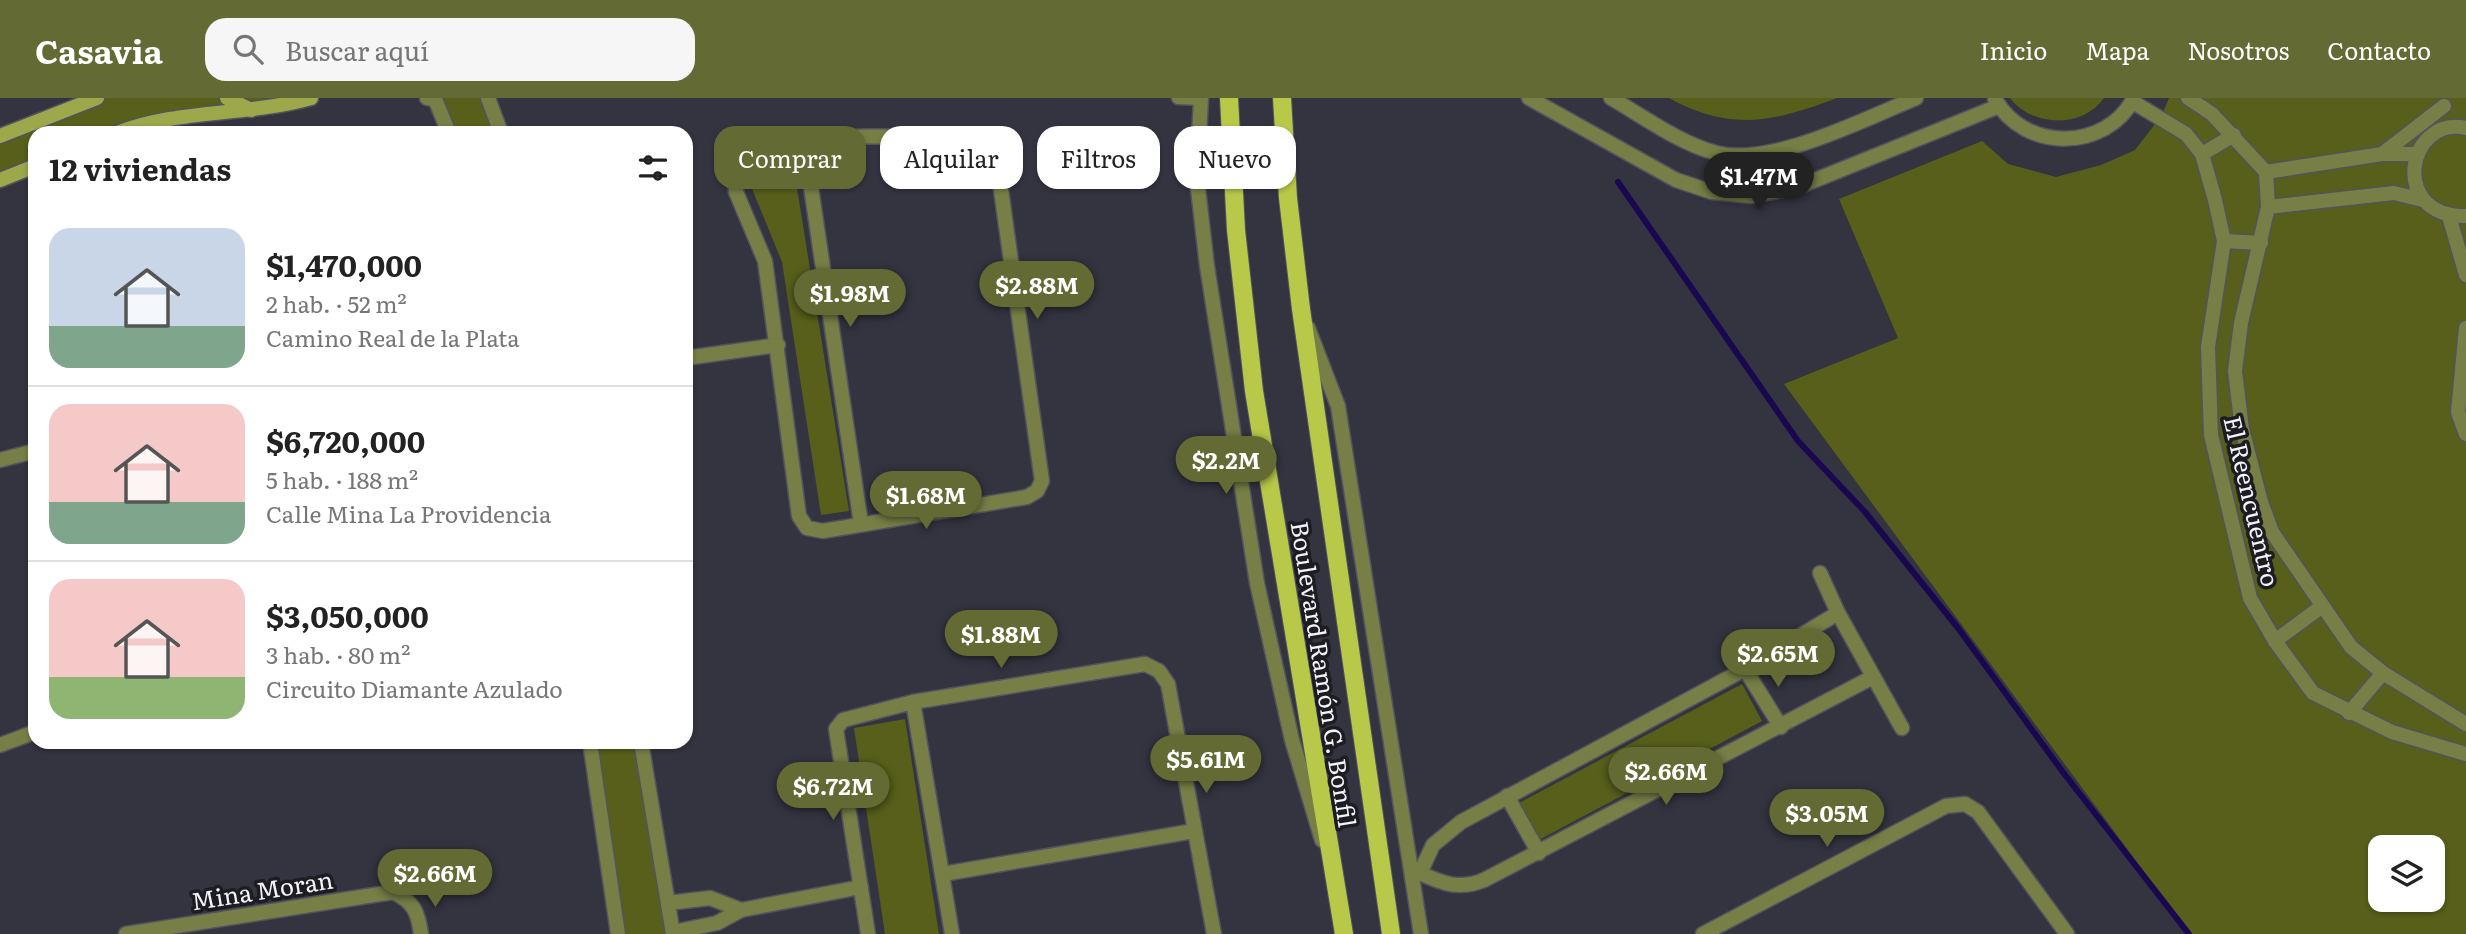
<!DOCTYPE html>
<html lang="es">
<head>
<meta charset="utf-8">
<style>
  :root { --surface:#fff; --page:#f6f6f6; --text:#222; --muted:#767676; --line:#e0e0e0; --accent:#636a34 }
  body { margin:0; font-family:Literata,serif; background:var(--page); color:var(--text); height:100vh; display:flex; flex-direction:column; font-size:26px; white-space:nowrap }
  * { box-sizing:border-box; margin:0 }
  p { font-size:23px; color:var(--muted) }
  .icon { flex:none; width:38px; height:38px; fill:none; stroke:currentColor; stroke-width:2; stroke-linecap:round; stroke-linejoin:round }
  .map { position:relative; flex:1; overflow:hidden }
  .panel { position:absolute; left:28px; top:28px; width:665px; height:623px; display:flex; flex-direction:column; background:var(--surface); border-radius:21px; box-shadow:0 2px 5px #0004 }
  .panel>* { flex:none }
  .hud { position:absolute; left:714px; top:28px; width:665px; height:63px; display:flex; gap:14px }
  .tools { position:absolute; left:2368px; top:737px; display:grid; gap:14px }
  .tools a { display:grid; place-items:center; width:77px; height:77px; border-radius:14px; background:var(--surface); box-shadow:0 2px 5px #0004; font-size:35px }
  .price { position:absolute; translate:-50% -60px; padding:0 16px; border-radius:24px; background:var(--accent); color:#fff; font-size:23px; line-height:46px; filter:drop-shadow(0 2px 4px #0008) }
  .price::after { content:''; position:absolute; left:50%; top:42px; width:21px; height:16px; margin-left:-10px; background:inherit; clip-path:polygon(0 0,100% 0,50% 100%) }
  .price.active { background:#222; color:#fff }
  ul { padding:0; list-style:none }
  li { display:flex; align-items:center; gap:21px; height:175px; padding:0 21px }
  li+li { border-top:2px solid var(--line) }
  li span { display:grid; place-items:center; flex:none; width:196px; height:140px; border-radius:21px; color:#555 }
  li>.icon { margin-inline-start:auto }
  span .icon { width:84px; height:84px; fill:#fffc; stroke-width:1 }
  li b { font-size:30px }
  h2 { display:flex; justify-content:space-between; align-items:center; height:84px; padding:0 21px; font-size:30px }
  .tag { padding:0 24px; border-radius:21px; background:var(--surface); box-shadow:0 2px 5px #0004; font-size:24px; line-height:63px }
  .tag.active { background:var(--accent); color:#fff }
  header { display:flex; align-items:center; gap:42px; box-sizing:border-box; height:98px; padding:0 35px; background:var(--accent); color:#fff }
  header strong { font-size:33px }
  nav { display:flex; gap:38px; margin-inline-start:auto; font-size:24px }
  .search { width:490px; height:63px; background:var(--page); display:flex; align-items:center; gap:18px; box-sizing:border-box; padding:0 24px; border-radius:21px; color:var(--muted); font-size:26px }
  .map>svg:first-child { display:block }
  .green { fill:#575f1a; fill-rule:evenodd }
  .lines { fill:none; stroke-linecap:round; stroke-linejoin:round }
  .stream { stroke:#19084f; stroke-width:6 }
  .lane-casing { stroke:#52535e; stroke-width:15 }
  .street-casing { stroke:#52535e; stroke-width:17 }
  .secondary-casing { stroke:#52535e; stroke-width:17 }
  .primary-casing { stroke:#52535e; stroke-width:20 }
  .lane { stroke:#777f46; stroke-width:12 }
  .street { stroke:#777f46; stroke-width:14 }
  .secondary { stroke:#9ca84a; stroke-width:14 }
  .primary { stroke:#b8c849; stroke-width:18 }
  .labels { text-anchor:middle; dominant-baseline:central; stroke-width:7; stroke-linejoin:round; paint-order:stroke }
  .street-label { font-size:24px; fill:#f3f3fb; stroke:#1c1c21 }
</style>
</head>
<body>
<header>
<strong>Casavia</strong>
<div class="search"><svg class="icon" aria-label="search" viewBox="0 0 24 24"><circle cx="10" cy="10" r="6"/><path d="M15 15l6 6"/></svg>Buscar aquí</div>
<nav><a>Inicio</a><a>Mapa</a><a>Nosotros</a><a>Contacto</a></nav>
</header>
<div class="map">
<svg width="2466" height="836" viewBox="0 0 2466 836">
  <rect width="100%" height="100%" fill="#333440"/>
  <g class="green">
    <polygon points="97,0 311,0 117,35 35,35 35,68 0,82 0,38"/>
    <polygon points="427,0 488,0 501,35 449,35"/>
    <path d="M1669,0h168c-63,24 -107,34 -168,0z"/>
    <path d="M2010,0h94c-22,31 -72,29 -94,0z"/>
    <path d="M2169,0h297v836h-276l-406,-550 114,-46 -59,-139 143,-58 26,23 48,13 45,-12 34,-15 27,-35zM2380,749h52v53h-52z"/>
    <polygon points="792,59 849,413 821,417 782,164 746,76"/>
    <polygon points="1742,586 1762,623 1537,743 1517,706"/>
    <polygon points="905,621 939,836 885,836 854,630"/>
    <polygon points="590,644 641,644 673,836 618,836"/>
  </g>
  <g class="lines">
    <polyline class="stream" points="1618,84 1798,343 1865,414 1958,530 2062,673 2189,836"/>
    <defs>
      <polyline id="lane" points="1178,0 1201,1"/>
      <g id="street">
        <polyline points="427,0 435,1 449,35"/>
        <polyline points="488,0 501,35"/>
        <polyline points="1201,0 1197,82 1207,168 1257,485 1292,642 1322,742"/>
        <polyline points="1529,0 1676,82 1712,94 1752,98 1798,89 1999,8"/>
        <path d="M1611,0c33,19 68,45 105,55 56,14 148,-34 200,-55"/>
        <polyline points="2188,0 2212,16 2266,74 2268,109 2241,225 2235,273 2242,331 2261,404 2272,434 2351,549 2383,575 2466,626"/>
        <path d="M1995,1c29,53 111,53 139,-1"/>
        <polyline points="2133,4 2186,36 2202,56 2215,102 2224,143 2208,249 2211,337 2250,500 2275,543 2313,595 2392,634 2466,656"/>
        <path d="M2466,30c-59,-13 -78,89 0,88"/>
        <path d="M961,39l27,16 12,30 42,298 -5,10 -10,6 -204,34 -16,-3 -8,-12 -34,-255 -29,-69 -2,-21c63,-46 152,-32 227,-34z"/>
        <polyline points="804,42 861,426"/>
        <polyline points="2202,56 2234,37"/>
        <polyline points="2382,56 2444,8"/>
        <polyline points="2266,74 2382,56 2417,56"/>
        <polyline points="2268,109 2394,95 2423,102"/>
        <polyline points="2449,118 2466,177"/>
        <polyline points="2224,143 2261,145"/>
        <polyline points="1308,230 1338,308 1421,836"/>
        <polyline points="2466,230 2458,314 2466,336"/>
        <polyline points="686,260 778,247"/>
        <polyline points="0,362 35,353"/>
        <polyline points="1820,475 1838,515 1902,630"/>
        <polyline points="2275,543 2321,509"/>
        <polyline points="1745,571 1781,629"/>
        <polyline points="913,604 952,836"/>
        <polyline points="2349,615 2383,575"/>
        <polyline points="590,644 618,836"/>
        <polyline points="641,644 673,836"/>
        <polyline points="0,647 35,634"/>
        <polyline points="1507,698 1539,755"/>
        <polyline points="1420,775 1433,747 1461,724 1745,571 1838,515"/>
        <polyline points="943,776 1194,733"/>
        <path d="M1412,778l8,-3c23,11 40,17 64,7l389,-203"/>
        <polyline points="668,805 710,800 741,812 717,825 673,834"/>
        <polyline points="741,812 861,789"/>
        <path d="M126,836l267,-42c21,10 25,20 28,42"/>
        <polyline points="868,836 836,631 843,622 913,604 1145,566 1159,573 1168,586 1214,836"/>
        <polyline points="1703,836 1946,708 1965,706 1978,714 2067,836"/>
      </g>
      <g id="secondary">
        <polyline points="227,0 251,12"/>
        <path d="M117,35c61,-24 131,-17 194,-35"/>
        <polyline points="0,38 97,0"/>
        <polyline points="0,82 35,68"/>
      </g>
      <g id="primary">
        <polyline points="1229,0 1236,132 1254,293 1344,836"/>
        <polyline points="1282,0 1288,100 1301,211 1391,836"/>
      </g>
    </defs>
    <use href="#lane" class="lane-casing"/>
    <use href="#street" class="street-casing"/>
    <use href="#secondary" class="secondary-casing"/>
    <use href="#primary" class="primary-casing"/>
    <use href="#lane" class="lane"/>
    <use href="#street" class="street"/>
    <use href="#secondary" class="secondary"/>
    <use href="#primary" class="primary"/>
  </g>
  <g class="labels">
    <g class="street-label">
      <text transform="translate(2253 403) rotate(77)">El Reencuentro</text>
      <text transform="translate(1325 576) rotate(81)">Boulevard Ramón G. Bonfil</text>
      <text transform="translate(262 791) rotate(-9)">Mina Moran</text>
    </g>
  </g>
</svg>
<div class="tools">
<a><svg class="icon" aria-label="layers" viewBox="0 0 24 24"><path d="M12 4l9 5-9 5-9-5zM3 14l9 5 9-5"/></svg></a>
</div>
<b class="price active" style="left:1759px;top:114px">$1.47M</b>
<b class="price" style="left:1037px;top:223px">$2.88M</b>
<b class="price" style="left:850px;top:231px">$1.98M</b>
<b class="price" style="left:1226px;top:398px">$2.2M</b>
<b class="price" style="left:926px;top:433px">$1.68M</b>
<b class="price" style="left:1001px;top:572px">$1.88M</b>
<b class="price" style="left:1778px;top:591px">$2.65M</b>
<b class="price" style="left:1206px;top:697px">$5.61M</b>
<b class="price" style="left:1666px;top:709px">$2.66M</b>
<b class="price" style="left:833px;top:724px">$6.72M</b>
<b class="price" style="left:1827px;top:751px">$3.05M</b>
<b class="price" style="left:435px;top:811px">$2.66M</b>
<div class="hud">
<a class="tag active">Comprar</a>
<a class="tag">Alquilar</a>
<a class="tag">Filtros</a>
<a class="tag">Nuevo</a>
</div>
<section class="panel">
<h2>12 viviendas<svg class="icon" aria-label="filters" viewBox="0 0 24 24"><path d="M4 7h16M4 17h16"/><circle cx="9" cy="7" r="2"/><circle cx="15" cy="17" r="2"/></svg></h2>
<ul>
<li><span style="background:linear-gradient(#c9d6e8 70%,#7fa58c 0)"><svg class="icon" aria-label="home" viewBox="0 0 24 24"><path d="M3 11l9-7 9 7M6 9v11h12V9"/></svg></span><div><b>$1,470,000</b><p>2 hab. · 52 m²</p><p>Camino Real de la Plata</p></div></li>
<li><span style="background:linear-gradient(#f6c9c9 70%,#7fa58c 0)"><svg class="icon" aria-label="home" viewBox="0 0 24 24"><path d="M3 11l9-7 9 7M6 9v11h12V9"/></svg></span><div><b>$6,720,000</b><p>5 hab. · 188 m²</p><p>Calle Mina La Providencia</p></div></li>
<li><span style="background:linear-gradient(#f6c9c9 70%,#8fb573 0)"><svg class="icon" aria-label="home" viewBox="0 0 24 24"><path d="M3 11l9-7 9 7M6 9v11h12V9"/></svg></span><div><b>$3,050,000</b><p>3 hab. · 80 m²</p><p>Circuito Diamante Azulado</p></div></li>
</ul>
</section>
</div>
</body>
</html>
